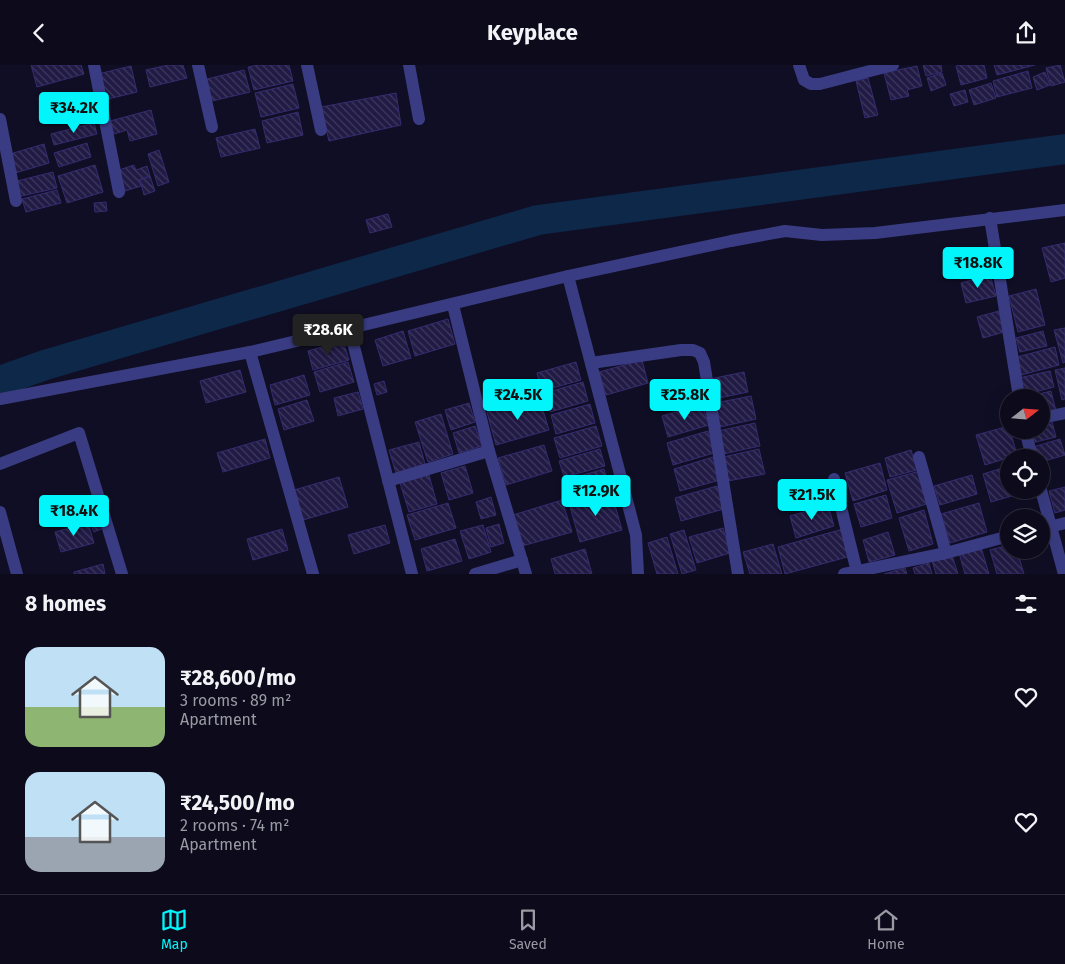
<!DOCTYPE html>
<html lang="en">
<head>
<meta charset="utf-8">
<style>
  :root { --surface:#0c0a1b; --page:#151324; --text:#f1f3f6; --muted:#9a9aa3; --line:#2c2b3a; --accent:#01f5fb }
  body { margin:0; font-family:"Fira Sans",sans-serif; background:var(--page); color:var(--text); height:100vh; display:flex; flex-direction:column; font-size:19px; white-space:nowrap }
  * { box-sizing:border-box; margin:0 }
  p { font-size:16px; color:var(--muted) }
  .icon { flex:none; width:28px; height:28px; fill:none; stroke:currentColor; stroke-width:2; stroke-linecap:round; stroke-linejoin:round }
  .map { position:relative; height:509px; overflow:hidden }
  .panel { display:flex; flex-direction:column; background:var(--surface); flex:1 }
  .panel>* { flex:none }
  .needle { width:32px; rotate:73deg }
  .tools { position:absolute; left:1000px; top:324px; display:grid; gap:10px }
  .tools a { display:grid; place-items:center; width:50px; height:50px; border-radius:50%; background:var(--surface); box-shadow:0 5px 20px #0002,0 0 0 1px var(--line); font-size:25px }
  .price { position:absolute; translate:-50% -42px; padding:0 11px; border-radius:5px; background:var(--accent); color:#111; font-size:16px; line-height:32px; filter:drop-shadow(0 1px 2px #0008) }
  .price::after { content:''; position:absolute; left:50%; top:30px; width:15px; height:11px; margin-left:-8px; background:inherit; clip-path:polygon(0 0,100% 0,50% 100%) }
  .price.selected { background:#222; color:#fff }
  ul { padding:0; list-style:none }
  li { display:flex; align-items:center; gap:15px; height:125px; padding:0 25px }
  li span { display:grid; place-items:center; flex:none; width:140px; height:100px; border-radius:15px; color:#555 }
  li>.icon { margin-inline-start:auto }
  span .icon { width:60px; height:60px; fill:#fffc; stroke-width:1 }
  li b { font-size:21px }
  h2 { display:flex; justify-content:space-between; align-items:center; height:60px; padding:0 25px; font-size:21px }
  header { display:flex; justify-content:space-between; align-items:center; height:65px; padding:0 25px; background:var(--surface); font-size:22px; font-weight:700 }
  .tabs { display:flex; justify-content:space-around; align-items:center; height:70px; border-top:1px solid var(--line); background:var(--surface); font-size:14px; color:var(--muted) }
  .tabs a { display:grid; justify-items:center; gap:2px }
  .tabs .selected { color:var(--accent) }
  .map>svg:first-child { display:block }
  .lines { fill:none; stroke-linecap:round; stroke-linejoin:round }
  .river { stroke:#0d2849; stroke-width:30 }
  .building { fill:url(#building-back-hatch); stroke:#352c70 }
  .minor { stroke:#393c82; stroke-width:12 }
</style>
</head>
<body>
<header><svg class="icon" aria-label="back" viewBox="0 0 24 24"><path d="M15 5l-7 7 7 7"/></svg>Keyplace<svg class="icon" aria-label="share" viewBox="0 0 24 24"><path d="M12 15V3M7 8l5-5 5 5M5 13v7h14v-7"/></svg></header>
<div class="map">
<svg width="1065" height="509" viewBox="0 0 1065 509">
  <defs>
    <pattern id="building-back-hatch" width="6" height="6" patternUnits="userSpaceOnUse" patternTransform="scale(1.25)"><rect width="6" height="6" fill="#201a44"/><path d="M-1 5l2 2M0 0l6 6M5-1l2 2" fill="none" stroke="#403a60"/></pattern>
  </defs>
  <rect width="100%" height="100%" fill="#100e24"/>
  <g class="lines">
    <polyline class="river" points="0,316 45,300 538,155 1065,84"/>
  </g>
  <g class="building">
    <polygon points="31,0 81,0 84,9 37,22"/>
    <polygon points="168,0 183,0 187,13 150,22 146,5"/>
    <polygon points="259,0 289,0 293,16 254,25 248,2"/>
    <polygon points="923,0 941,0 942,7 926,11"/>
    <polygon points="960,0 984,0 987,13 961,20 956,1"/>
    <polygon points="994,0 1035,0 997,10"/>
    <polygon points="1060,0 1065,17 1051,21 1046,3"/>
    <polygon points="131,1 137,27 104,35 98,9"/>
    <polygon points="917,1 922,21 907,25 909,31 891,35 884,8"/>
    <polygon points="244,5 250,27 212,36 207,14"/>
    <polygon points="1028,6 1032,23 997,32 993,16"/>
    <polygon points="1045,7 1050,20 1037,25 1033,12"/>
    <polygon points="942,8 946,20 931,26 927,13"/>
    <polygon points="868,13 878,50 865,53 856,16"/>
    <polygon points="991,18 996,33 974,40 969,25"/>
    <polygon points="293,19 299,43 261,52 255,28"/>
    <polygon points="965,25 968,37 954,41 950,29"/>
    <polygon points="396,28 401,60 329,76 321,42"/>
    <polygon points="151,45 157,69 130,76 127,65 114,69 110,56"/>
    <polygon points="298,47 303,70 267,78 262,56"/>
    <polygon points="94,58 97,69 54,80 51,69"/>
    <polygon points="255,64 260,83 221,92 216,73"/>
    <polygon points="87,78 91,92 59,102 54,88"/>
    <polygon points="44,79 49,98 15,108 10,89"/>
    <polygon points="159,85 169,117 158,121 148,89"/>
    <polygon points="95,100 103,127 67,138 58,111"/>
    <polygon points="134,100 136,105 147,101 150,111 139,115 141,121 125,126 119,105"/>
    <polygon points="53,107 57,123 17,132 13,117"/>
    <polygon points="150,111 155,126 144,130 140,115"/>
    <polygon points="57,125 61,138 26,147 22,134"/>
    <polygon points="106,137 107,146 95,147 94,138"/>
    <polygon points="388,149 392,162 370,168 366,155"/>
    <polygon points="1065,178 1065,213 1051,217 1042,183"/>
    <polygon points="989,190 993,206 960,214 956,198"/>
    <polygon points="990,210 996,231 966,238 961,218"/>
    <polygon points="1036,224 1045,260 1018,267 1009,231"/>
    <polygon points="999,246 1004,267 983,273 977,252"/>
    <polygon points="448,254 455,279 415,291 408,266"/>
    <polygon points="1065,263 1065,297 1063,298 1054,265"/>
    <polygon points="403,266 411,293 383,301 375,275"/>
    <polygon points="1043,266 1047,281 1020,287 1016,273"/>
    <polygon points="343,276 349,295 313,305 308,286"/>
    <polygon points="1055,282 1059,300 1021,310 1017,292"/>
    <polygon points="642,295 648,318 606,330 599,307"/>
    <polygon points="348,297 354,317 320,327 314,307"/>
    <polygon points="576,297 581,315 542,326 537,308"/>
    <polygon points="1065,303 1065,334 1062,335 1055,305"/>
    <polygon points="240,305 246,327 206,338 200,316"/>
    <polygon points="1050,306 1054,322 1024,330 1019,313"/>
    <polygon points="744,307 748,327 714,334 710,314"/>
    <polygon points="304,310 310,330 275,340 270,320"/>
    <polygon points="384,316 387,327 377,330 374,319"/>
    <polygon points="583,317 588,336 550,347 545,328"/>
    <polygon points="696,320 700,337 676,343 672,327"/>
    <polygon points="1051,326 1056,346 1041,349 1041,332 1027,332"/>
    <polygon points="358,327 363,344 338,351 334,333"/>
    <polygon points="751,331 756,354 720,362 715,338"/>
    <polygon points="539,332 549,365 496,380 487,347"/>
    <polygon points="307,335 314,356 284,365 278,344"/>
    <polygon points="469,338 475,357 451,365 445,345"/>
    <polygon points="590,339 595,358 556,369 551,350"/>
    <polygon points="702,339 709,360 668,372 662,351"/>
    <polygon points="441,349 453,389 428,397 415,357"/>
    <polygon points="1051,353 1056,372 1032,378 1029,365 1041,365 1041,355"/>
    <polygon points="755,358 760,381 723,389 718,366"/>
    <polygon points="475,361 482,381 459,388 453,368"/>
    <polygon points="596,361 602,381 560,393 554,373"/>
    <polygon points="1009,361 1017,390 985,400 976,370"/>
    <polygon points="708,366 714,388 673,400 667,378"/>
    <polygon points="265,374 270,393 223,407 217,388"/>
    <polygon points="1060,374 1065,390 1041,397 1041,392 1036,392 1033,382"/>
    <polygon points="419,377 425,399 396,408 389,385"/>
    <polygon points="544,380 552,406 506,420 498,393"/>
    <polygon points="600,384 605,401 564,412 559,396"/>
    <polygon points="759,384 765,409 728,416 723,392"/>
    <polygon points="911,385 917,405 890,412 885,393"/>
    <polygon points="713,392 720,415 680,426 674,404"/>
    <polygon points="880,398 887,425 853,436 845,408"/>
    <polygon points="465,401 473,428 449,435 441,408"/>
    <polygon points="1009,401 1009,425 1029,426 991,437 983,409"/>
    <polygon points="604,404 609,422 571,433 566,415"/>
    <polygon points="920,406 930,438 897,448 887,415"/>
    <polygon points="429,410 437,439 409,447 400,418"/>
    <polygon points="972,410 977,429 940,440 934,421"/>
    <polygon points="339,412 348,442 303,455 294,425"/>
    <polygon points="717,421 724,444 681,456 675,433"/>
    <polygon points="1065,422 1065,445 1055,448 1049,426"/>
    <polygon points="611,426 622,465 580,477 569,438"/>
    <polygon points="886,430 892,453 861,462 854,439"/>
    <polygon points="491,432 496,450 481,454 476,437"/>
    <polygon points="562,435 572,467 522,481 513,450"/>
    <polygon points="448,438 456,463 415,475 407,450"/>
    <polygon points="979,438 987,467 950,478 941,449"/>
    <polygon points="828,440 834,461 796,473 790,451"/>
    <polygon points="924,445 933,479 909,486 899,453"/>
    <polygon points="99,451 104,463 94,467 89,455"/>
    <polygon points="88,458 94,478 61,487 55,467"/>
    <polygon points="499,459 504,478 491,482 486,463"/>
    <polygon points="385,460 390,478 354,489 348,470"/>
    <polygon points="483,460 491,487 469,494 460,466"/>
    <polygon points="723,463 730,488 697,498 689,472"/>
    <polygon points="282,464 288,485 253,495 247,474"/>
    <polygon points="843,464 851,491 785,509 778,482"/>
    <polygon points="684,465 696,505 682,509 670,469"/>
    <polygon points="888,467 895,490 869,497 863,475"/>
    <polygon points="667,472 678,509 657,509 648,478"/>
    <polygon points="455,474 462,496 427,506 421,484"/>
    <polygon points="773,479 782,509 750,509 743,487"/>
    <polygon points="1009,480 1009,485 1017,485 1024,509 997,509 990,485"/>
    <polygon points="981,482 989,509 965,509 959,488"/>
    <polygon points="585,484 592,509 555,509 551,494"/>
    <polygon points="952,490 958,509 936,509 932,496"/>
    <polygon points="929,498 932,509 915,509 913,503"/>
    <polygon points="103,499 105,509 74,509 74,507"/>
    <polygon points="905,503 907,509 884,509"/>
  </g>
  <g class="lines">
    <g class="minor">
      <polyline points="94,0 119,127"/>
      <polyline points="198,0 212,62"/>
      <polyline points="307,0 321,65"/>
      <polyline points="409,0 419,54"/>
      <polyline points="799,0 804,15 811,19 820,19 893,0"/>
      <polyline points="0,54 16,136"/>
      <polyline points="990,153 1019,332"/>
      <polyline points="568,211 636,470 638,509"/>
      <polyline points="453,240 489,386 526,509"/>
      <polyline points="349,262 412,509"/>
      <polyline points="250,287 313,509"/>
      <polyline points="591,298 681,285 693,285 700,288 704,297 738,509"/>
      <polyline points="0,334 250,287 568,211 731,176 785,166 822,170 875,168 1065,145"/>
      <polyline points="1041,353 1065,348"/>
      <polyline points="1025,365 1032,392"/>
      <polyline points="919,392 946,488"/>
      <polyline points="0,399 79,368 122,509"/>
      <polyline points="834,414 857,507"/>
      <polyline points="388,416 489,386"/>
      <polyline points="1041,425 1064,509"/>
      <polyline points="0,447 17,509"/>
      <polyline points="1041,464 1065,458"/>
      <polyline points="475,509 522,495"/>
      <polyline points="844,509 946,488 1009,471"/>
    </g>
  </g>
</svg>
<div class="tools">
<a><svg class="needle" viewBox="-14 -14 28 28"><path d="M0-13l5 13h-10z" fill="#e53935"/><path d="M0 13l5-13h-10z" fill="#9a9aa3"/></svg></a>
<a><svg class="icon" aria-label="locate" viewBox="0 0 24 24"><circle cx="12" cy="12" r="6"/><path d="M12 2v4M12 18v4M2 12h4M18 12h4"/></svg></a>
<a><svg class="icon" aria-label="layers" viewBox="0 0 24 24"><path d="M12 4l9 5-9 5-9-5zM3 14l9 5 9-5"/></svg></a>
</div>
<b class="price" style="left:74px;top:69px">₹34.2K</b>
<b class="price" style="left:978px;top:224px">₹18.8K</b>
<b class="price selected" style="left:328px;top:291px">₹28.6K</b>
<b class="price" style="left:518px;top:356px">₹24.5K</b>
<b class="price" style="left:685px;top:356px">₹25.8K</b>
<b class="price" style="left:596px;top:452px">₹12.9K</b>
<b class="price" style="left:812px;top:456px">₹21.5K</b>
<b class="price" style="left:74px;top:472px">₹18.4K</b>
</div>
<section class="panel">
<h2>8 homes<svg class="icon" aria-label="filters" viewBox="0 0 24 24"><path d="M4 7h16M4 17h16"/><circle cx="9" cy="7" r="2"/><circle cx="15" cy="17" r="2"/></svg></h2>
<ul>
<li><span style="background:linear-gradient(#bfe0f5 60%,#8fb573 0)"><svg class="icon" aria-label="home" viewBox="0 0 24 24"><path d="M3 11l9-7 9 7M6 9v11h12V9"/></svg></span><div><b>₹28,600/mo</b><p>3 rooms · 89 m²</p><p>Apartment</p></div><svg class="icon" aria-label="heart" viewBox="0 0 24 24"><path d="M12 20l-8-8c-3-5 5-10 8-4 3-6 11-1 8 4z"/></svg></li>
<li><span style="background:linear-gradient(#bfe0f5 65%,#9aa5b1 0)"><svg class="icon" aria-label="home" viewBox="0 0 24 24"><path d="M3 11l9-7 9 7M6 9v11h12V9"/></svg></span><div><b>₹24,500/mo</b><p>2 rooms · 74 m²</p><p>Apartment</p></div><svg class="icon" aria-label="heart" viewBox="0 0 24 24"><path d="M12 20l-8-8c-3-5 5-10 8-4 3-6 11-1 8 4z"/></svg></li>
</ul>
</section>
<nav class="tabs">
<a class="selected"><svg class="icon" aria-label="map" viewBox="0 0 24 24"><path d="M3 6l6-2 6 2 6-2v14l-6 2-6-2-6 2zM9 4v14M15 6v14"/></svg>Map</a>
<a><svg class="icon" aria-label="saved" viewBox="0 0 24 24"><path d="M7 4h10v16l-5-4-5 4z"/></svg>Saved</a>
<a><svg class="icon" aria-label="home" viewBox="0 0 24 24"><path d="M3 11l9-7 9 7M6 9v11h12V9"/></svg>Home</a>
</nav>
</body>
</html>
